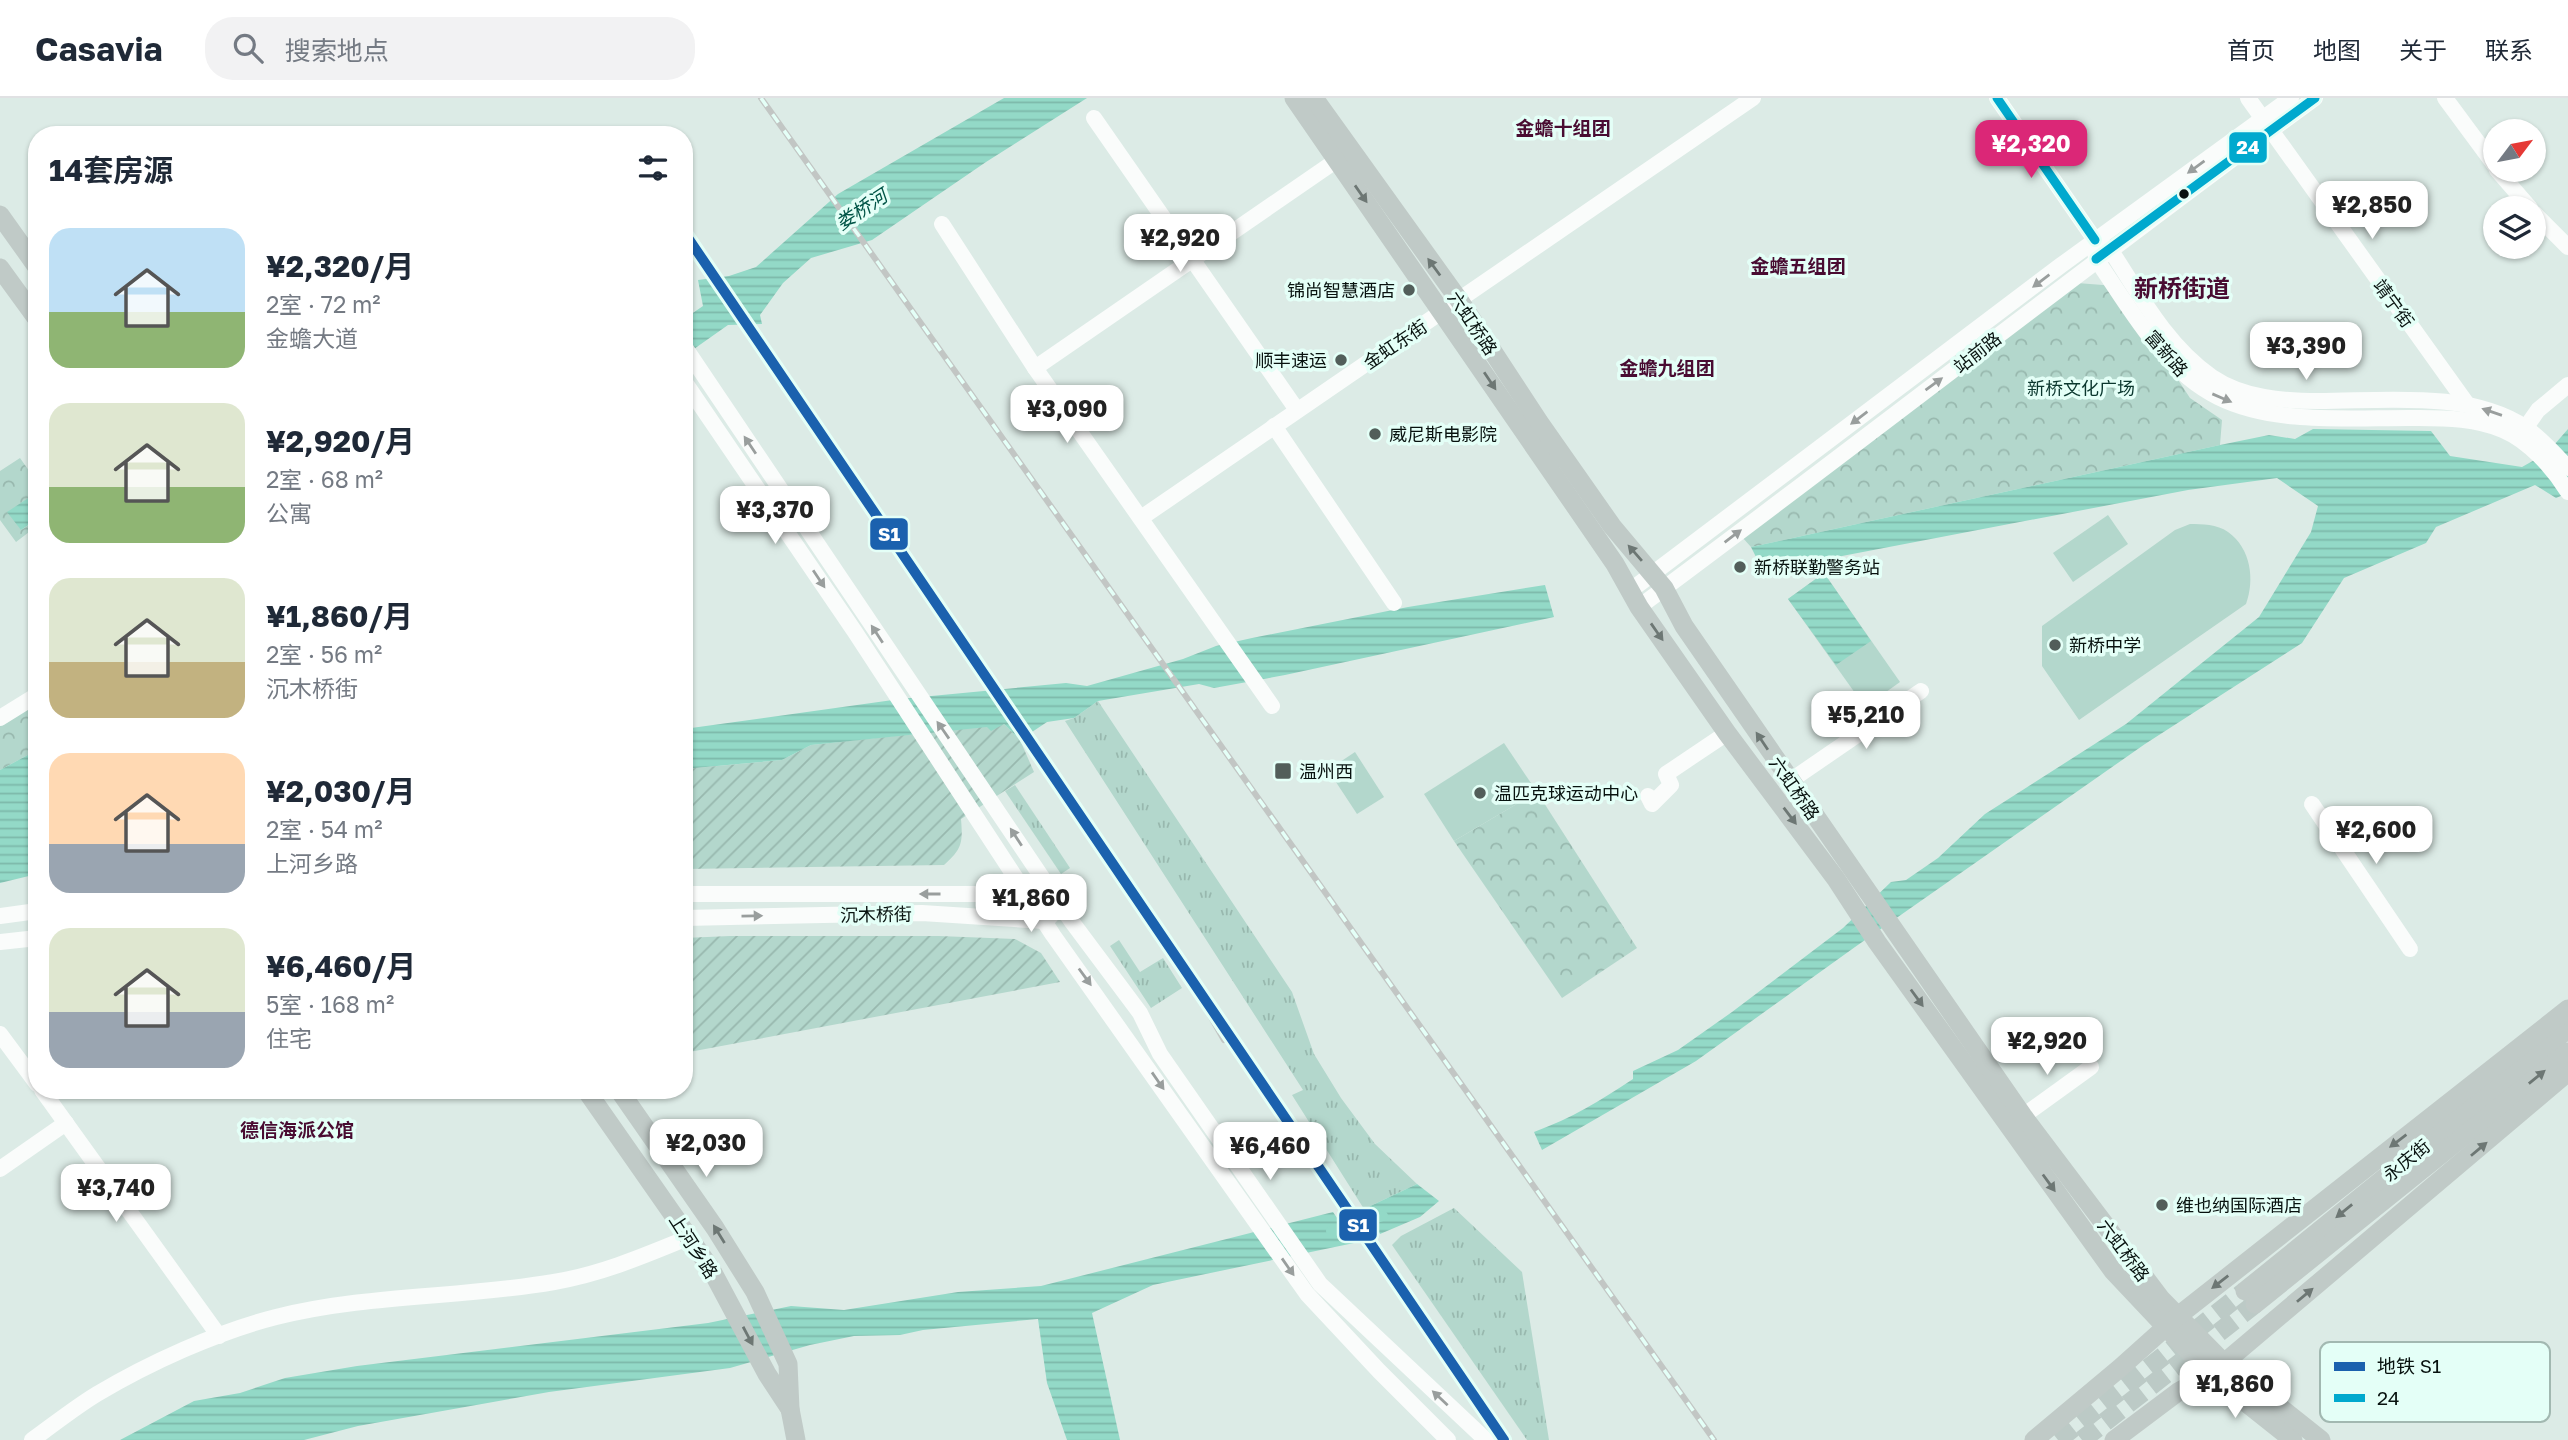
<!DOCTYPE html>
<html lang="zh">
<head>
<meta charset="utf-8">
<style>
  :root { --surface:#fff; --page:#f2f2f3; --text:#1f2937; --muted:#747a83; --line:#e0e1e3; --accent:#db2777 }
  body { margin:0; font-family:"Golos Text","Noto Sans SC",sans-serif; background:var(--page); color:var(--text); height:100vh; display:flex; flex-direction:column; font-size:26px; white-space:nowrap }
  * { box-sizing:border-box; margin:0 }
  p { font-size:23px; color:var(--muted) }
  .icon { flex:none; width:38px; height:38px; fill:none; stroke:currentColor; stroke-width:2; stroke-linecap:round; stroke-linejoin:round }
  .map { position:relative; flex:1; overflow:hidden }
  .drawer { position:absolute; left:28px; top:28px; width:665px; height:973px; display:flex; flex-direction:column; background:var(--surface); border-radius:28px; box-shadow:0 2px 5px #0004 }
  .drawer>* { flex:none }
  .needle { width:46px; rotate:58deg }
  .controls { position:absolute; left:2483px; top:21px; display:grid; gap:14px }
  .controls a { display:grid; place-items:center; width:63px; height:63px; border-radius:50%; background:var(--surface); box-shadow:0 2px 5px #0004; font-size:35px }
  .price { position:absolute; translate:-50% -60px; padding:0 16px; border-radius:14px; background:#fff; color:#222; font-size:23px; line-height:46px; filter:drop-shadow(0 2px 4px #0008) }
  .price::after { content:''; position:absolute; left:50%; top:42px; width:21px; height:16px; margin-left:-10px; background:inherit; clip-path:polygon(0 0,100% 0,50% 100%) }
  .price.on { background:var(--accent); color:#fff }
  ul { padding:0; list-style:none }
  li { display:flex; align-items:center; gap:21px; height:175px; padding:0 21px }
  li span { display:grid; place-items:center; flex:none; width:196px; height:140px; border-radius:21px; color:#555 }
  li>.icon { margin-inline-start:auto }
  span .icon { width:84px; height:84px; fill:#fffc; stroke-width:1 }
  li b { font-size:30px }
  h2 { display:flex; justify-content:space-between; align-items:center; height:84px; padding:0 21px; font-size:30px }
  header { display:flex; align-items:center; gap:42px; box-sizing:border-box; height:98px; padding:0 35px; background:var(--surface); border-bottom:2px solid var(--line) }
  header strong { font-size:33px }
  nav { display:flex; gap:38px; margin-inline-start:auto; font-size:24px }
  .search { width:490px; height:63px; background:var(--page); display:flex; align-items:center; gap:18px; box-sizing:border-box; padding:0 24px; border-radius:28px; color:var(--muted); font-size:26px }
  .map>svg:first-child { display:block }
  .grass { fill:url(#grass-tufts) }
  .forest { fill:url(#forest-crowns) }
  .garden { fill:url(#garden-furrows) }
  .pitch { fill:#b3d7cc }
  .water { fill:url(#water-rules) }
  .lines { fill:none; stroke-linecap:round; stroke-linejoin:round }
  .canal { stroke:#93d9c7; stroke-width:10 }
  .major-tunnel { stroke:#bccac6; stroke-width:19; stroke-dasharray:19 10; stroke-linecap:butt }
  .minor { stroke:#fafcfb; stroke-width:16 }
  .major { stroke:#c0cac7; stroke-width:19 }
  .rail-casing { stroke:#c2c6c4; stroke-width:6 }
  .rail { stroke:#e4fff7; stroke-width:3.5; stroke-dasharray:10; stroke-linecap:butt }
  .bus-1-casing { stroke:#e4fff7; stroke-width:14 }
  .bus-1 { stroke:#00a9ce; stroke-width:9 }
  .metro-1-casing { stroke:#e4fff7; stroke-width:16 }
  .metro-1 { stroke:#1b61ae; stroke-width:10 }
  .oneway { fill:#999e9d }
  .oneway2 { fill:#6d7774 }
  .bus-dot { fill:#08120f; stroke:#e4fff7; stroke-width:2.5 }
  .poi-dot { fill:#525e5a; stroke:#e4fff7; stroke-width:2.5 }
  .labels { text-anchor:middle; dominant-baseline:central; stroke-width:7; stroke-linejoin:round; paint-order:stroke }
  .poi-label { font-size:18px; fill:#08120f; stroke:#e4fff7; text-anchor:start }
  .street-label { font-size:18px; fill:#08120f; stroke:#e4fff7 }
  .park-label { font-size:18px; fill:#0b372e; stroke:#e4fff7 }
  .neighbourhood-label { font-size:19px; font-weight:bold; fill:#490c32; stroke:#e4fff7 }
  .water-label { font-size:19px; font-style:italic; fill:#005446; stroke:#e4fff7 }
  .district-label { font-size:24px; font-weight:bold; fill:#490c32; stroke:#e4fff7 }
  .key { fill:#e4fff7; stroke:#a2b8b1; stroke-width:2 }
  .key-label { font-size:19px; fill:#08120f }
  .line-badge { stroke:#e4fff7; stroke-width:2.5 }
  .badge-label { font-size:19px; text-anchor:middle; font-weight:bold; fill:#fff }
</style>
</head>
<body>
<header>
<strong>Casavia</strong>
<div class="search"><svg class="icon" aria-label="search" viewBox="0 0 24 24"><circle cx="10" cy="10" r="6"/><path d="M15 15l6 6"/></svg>搜索地点</div>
<nav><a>首页</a><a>地图</a><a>关于</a><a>联系</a></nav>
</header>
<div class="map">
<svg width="2568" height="1342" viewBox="0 0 2568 1342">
  <defs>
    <pattern id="grass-tufts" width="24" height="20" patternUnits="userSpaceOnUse" patternTransform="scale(1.75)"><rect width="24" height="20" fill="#b3d7cc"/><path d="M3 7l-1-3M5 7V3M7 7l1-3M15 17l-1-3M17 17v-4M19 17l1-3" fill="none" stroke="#98b8ae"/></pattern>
    <pattern id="forest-crowns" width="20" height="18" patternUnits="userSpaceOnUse" patternTransform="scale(1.75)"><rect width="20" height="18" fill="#b3d7cc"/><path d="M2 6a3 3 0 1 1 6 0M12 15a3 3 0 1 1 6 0" fill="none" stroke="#98b8ae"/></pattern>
    <pattern id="garden-furrows" width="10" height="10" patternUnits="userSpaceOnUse" patternTransform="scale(1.75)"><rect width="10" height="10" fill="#b3d7cc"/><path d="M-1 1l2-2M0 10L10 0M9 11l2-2" fill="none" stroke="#98b8ae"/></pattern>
    <pattern id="water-rules" width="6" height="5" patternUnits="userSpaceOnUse" patternTransform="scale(1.75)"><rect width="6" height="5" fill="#93d9c7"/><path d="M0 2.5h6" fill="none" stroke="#7db9aa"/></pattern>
  </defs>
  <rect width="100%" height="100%" fill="#dcebe6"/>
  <g class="grass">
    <polygon points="1098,603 1292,894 1314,956 1341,1000 1375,1046 1417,1086 1364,1111 1292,997 1303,992 1065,623 1074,620"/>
    <polygon points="1015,687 1070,770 1061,776 1005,693"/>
    <polygon points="1119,842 1140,874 1163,860 1182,890 1151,910 1110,848"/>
    <polygon points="1454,1110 1522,1174 1549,1342 1527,1342 1392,1147 1401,1138"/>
  </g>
  <g class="forest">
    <polygon points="2077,185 2116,188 2190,300 2222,322 2220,347 1751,449 1742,439"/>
    <polygon points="20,360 37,384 37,407 30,399 21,432 30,426 33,431 16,444 0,422 0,373"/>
    <polygon points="37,606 37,652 0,672 0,627"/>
    <polygon points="1537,694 1637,850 1562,900 1454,743"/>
  </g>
  <g class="garden">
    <path d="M1004,626l16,16 14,32 -73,47c2,24 1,30 -17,46l-257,4 -2,-100 97,-9 29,-15z"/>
    <polygon points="730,838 939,838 1015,841 1041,855 1060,884 684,955 684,840"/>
  </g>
  <g class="pitch">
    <polygon points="2108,417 2128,446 2073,484 2053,455"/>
    <path d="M2190,426c12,0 27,0 38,8 23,16 27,48 18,72l-167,116 -37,-54v-40l133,-96z"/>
    <polygon points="1824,475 1900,584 1865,609 1788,501"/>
    <polygon points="1504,645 1537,694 1454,743 1424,696"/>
    <polygon points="1355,654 1384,699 1357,716 1328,672"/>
  </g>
  <g class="water">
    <polygon points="1004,0 1087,0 986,64 872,142 811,160 783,185 760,217 762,226 728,227 684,258 684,221 703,208 698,182 729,178 756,169 838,96"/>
    <path d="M2313,331l118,2 19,25 72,11 25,-14 21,-24v64l-12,5 -21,-13 -99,42 -10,16 -82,35 -42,65 -157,101 -290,203 -159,114 -154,89 -8,-18c38,-14 66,-31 99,-53v-8l45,-21 54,-38 111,-84 48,-46 15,-2 32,-22 47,-44 141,-90 133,-107 52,-85 7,-26 -41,-28 -89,12 -425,81 -12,-24 469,-102 49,-10 26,4z"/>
    <polygon points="30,399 37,407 37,421 21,432 7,414"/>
    <polygon points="1824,475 1871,543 1836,567 1788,501"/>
    <polygon points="1545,487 1554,519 1285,577 1214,590 1199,586 1098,603 1074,620 1047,624 1020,642 1004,626 991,633 987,629 811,647 782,662 684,671 684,631 900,601 1066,585 1087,588 1183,561 1216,548 1252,540 1408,509"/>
    <polygon points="37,652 37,776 0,785 0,672"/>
    <polygon points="1417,1086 1439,1103 1420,1119 1380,1136 1364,1111"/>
    <polygon points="1333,1114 1354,1145 1153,1187 1092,1215 1120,1342 1067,1342 1047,1285 1038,1221 923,1232 900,1237 854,1238 810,1247 730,1270 549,1294 358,1328 304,1342 120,1342 194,1303 240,1295 285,1280 357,1268 708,1225 791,1208 844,1212 958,1194 1041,1188"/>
  </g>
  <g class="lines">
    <polyline class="canal" points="1331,1133 1383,1118"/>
    <g class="major-tunnel">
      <polyline points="2058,1342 2245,1193"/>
      <polyline points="2082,1342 2255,1206"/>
    </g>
    <g class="minor">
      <path d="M1997,0l98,142 15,9c29,45 57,97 102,128 31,21 71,24 107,24 64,0 152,-11 207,27 16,11 29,26 42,40"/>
      <polyline points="2248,0 2467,306"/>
      <polyline points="2445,0 2496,69"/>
      <polyline points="1094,20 1297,312"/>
      <polyline points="2497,72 2530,110"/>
      <polyline points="2534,115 2568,149"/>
      <polyline points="942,126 1035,270 1272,608"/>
      <path d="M2095,151l1,10c34,49 67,111 122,138 58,29 138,20 201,21 29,0 57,1 84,12 26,11 50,38 65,62"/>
      <polyline points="684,248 1072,824 1140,915 1160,956 1320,1186 1486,1342"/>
      <polyline points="1035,270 1337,62"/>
      <polyline points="684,283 855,534 1053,837 1307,1196 1379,1273 1448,1342"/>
      <polyline points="1274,328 1394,505"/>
      <polyline points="2526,329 2538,312 2568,287"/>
      <polyline points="1141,420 1753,0"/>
      <polyline points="1631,492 2060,168 2291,0"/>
      <path d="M1639,509c227,-168 448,-342 676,-509"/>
      <polyline points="0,620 37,597"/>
      <polyline points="1790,683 1921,593"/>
      <polyline points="1648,698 1652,706 1671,687 1666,676 1727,635"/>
      <polyline points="2312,706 2410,851"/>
      <polyline points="684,796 1007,796 1024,792 1032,787"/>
      <polyline points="0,818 37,813"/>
      <polyline points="684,820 922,815 1044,823 1051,818"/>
      <polyline points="0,844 37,840"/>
      <polyline points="0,936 37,986"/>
      <polyline points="42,992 219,1238"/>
      <polyline points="2023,1018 2091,969"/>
      <polyline points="0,1071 66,1025"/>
      <path d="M32,1342c21,-15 42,-32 65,-46 52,-31 120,-62 179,-77 91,-23 186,-19 278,-35 48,-8 92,-27 136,-45"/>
    </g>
    <g class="major">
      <polyline points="1294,0 1615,466 1639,509 1727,635 1836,781 1877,844 2113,1173 2210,1276 2293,1342"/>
      <polyline points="1314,0 1459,202 1539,324 1612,428 1664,490 1684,528 2023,1018 2161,1201 2224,1265 2321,1342"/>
      <polyline points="0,117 37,169"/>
      <polyline points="0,170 37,221"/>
      <polyline points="586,992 711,1171 767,1276 790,1311"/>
      <polyline points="619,992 715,1130 755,1194 788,1266 790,1311 796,1342"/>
      <polyline points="2245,1193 2568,931"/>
      <polyline points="2255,1206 2568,954"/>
      <polyline points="2034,1342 2120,1270 2178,1218 2568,911"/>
      <polyline points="2114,1342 2178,1294 2210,1276 2224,1265 2568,974"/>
    </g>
    <defs>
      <g id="rail">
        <polyline points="761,0 1714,1342"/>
        <polyline points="1175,856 1224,942"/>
      </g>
    </defs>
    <use href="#rail" class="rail-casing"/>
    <use href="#rail" class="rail"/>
    <defs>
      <g id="bus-1">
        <polyline points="1997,0 2095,142"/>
        <polyline points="2096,161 2315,0"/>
      </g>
    </defs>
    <use href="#bus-1" class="bus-1-casing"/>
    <use href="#bus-1" class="bus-1"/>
    <defs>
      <polyline id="metro-1" points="684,134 1504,1342"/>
    </defs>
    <use href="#metro-1" class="metro-1-casing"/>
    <use href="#metro-1" class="metro-1"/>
  </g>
  <defs><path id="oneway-solid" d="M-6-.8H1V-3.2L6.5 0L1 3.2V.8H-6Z" transform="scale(1.75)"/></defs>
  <g class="oneway">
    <use href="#oneway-solid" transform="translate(2196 69) rotate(144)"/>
    <use href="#oneway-solid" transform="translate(2041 183) rotate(143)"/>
    <use href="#oneway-solid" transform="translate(1934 286) rotate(-36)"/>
    <use href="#oneway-solid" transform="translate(2222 300) rotate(23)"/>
    <use href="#oneway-solid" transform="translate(2492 314) rotate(-161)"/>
    <use href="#oneway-solid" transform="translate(1859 320) rotate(143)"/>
    <use href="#oneway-solid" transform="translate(750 347) rotate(-124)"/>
    <use href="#oneway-solid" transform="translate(1733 438) rotate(-37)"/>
    <use href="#oneway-solid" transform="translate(819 481) rotate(56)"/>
    <use href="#oneway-solid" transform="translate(877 536) rotate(-123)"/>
    <use href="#oneway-solid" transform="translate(943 632) rotate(-125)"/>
    <use href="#oneway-solid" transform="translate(1016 739) rotate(-123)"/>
    <use href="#oneway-solid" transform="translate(930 796) rotate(-180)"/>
    <use href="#oneway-solid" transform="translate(752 818) rotate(-1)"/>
    <use href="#oneway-solid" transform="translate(1085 879) rotate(54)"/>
    <use href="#oneway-solid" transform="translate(1158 983) rotate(55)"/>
    <use href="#oneway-solid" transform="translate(1288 1169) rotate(55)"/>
    <use href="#oneway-solid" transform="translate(1440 1300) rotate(-137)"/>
  </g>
  <g class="oneway2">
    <use href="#oneway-solid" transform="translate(1361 96) rotate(55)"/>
    <use href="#oneway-solid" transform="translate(1434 169) rotate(-126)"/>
    <use href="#oneway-solid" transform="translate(1490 283) rotate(56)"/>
    <use href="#oneway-solid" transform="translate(1635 455) rotate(-131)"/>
    <use href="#oneway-solid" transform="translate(1657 534) rotate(55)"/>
    <use href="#oneway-solid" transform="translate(1762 643) rotate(-124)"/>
    <use href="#oneway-solid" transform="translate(1790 718) rotate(53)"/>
    <use href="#oneway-solid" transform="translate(1917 900) rotate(54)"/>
    <use href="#oneway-solid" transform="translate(2537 979) rotate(-39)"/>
    <use href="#oneway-solid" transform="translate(2398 1043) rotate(143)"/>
    <use href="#oneway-solid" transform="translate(2479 1051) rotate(-40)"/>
    <use href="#oneway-solid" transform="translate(2049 1085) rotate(54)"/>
    <use href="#oneway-solid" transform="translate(2344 1113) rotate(141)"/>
    <use href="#oneway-solid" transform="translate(719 1136) rotate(-122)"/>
    <use href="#oneway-solid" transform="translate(2220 1184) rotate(142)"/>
    <use href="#oneway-solid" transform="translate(2305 1197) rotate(-40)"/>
    <use href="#oneway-solid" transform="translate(748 1238) rotate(62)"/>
  </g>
  <circle class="bus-dot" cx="2184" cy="96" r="6"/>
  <g class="poi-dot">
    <circle cx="1409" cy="192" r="7"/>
    <circle cx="1341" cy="262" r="7"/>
    <circle cx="1375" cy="336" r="7"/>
    <circle cx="1740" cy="469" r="7"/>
    <circle cx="2055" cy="547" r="7"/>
    <rect x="1274" y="664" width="18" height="18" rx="3.5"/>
    <circle cx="1480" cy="695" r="7"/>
    <circle cx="2162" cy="1107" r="7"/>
  </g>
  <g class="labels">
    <g class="poi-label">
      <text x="1395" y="192" text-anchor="end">锦尚智慧酒店</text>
      <text x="1327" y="262" text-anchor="end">顺丰速运</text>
      <text x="1389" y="336">威尼斯电影院</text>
      <text x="1754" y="469">新桥联勤警务站</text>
      <text x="2069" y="547">新桥中学</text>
      <text x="1299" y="673">温州西</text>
      <text x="1494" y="695">温匹克球运动中心</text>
      <text x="2176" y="1107">维也纳国际酒店</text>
    </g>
    <g class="street-label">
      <text transform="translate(2394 205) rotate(54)">靖宁街</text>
      <text transform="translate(1473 225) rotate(56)">六虹桥路</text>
      <text transform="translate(1395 246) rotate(-34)">金虹东街</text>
      <text transform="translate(1977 254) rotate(-38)">站前路</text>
      <text transform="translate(2167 255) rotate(49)">富新路</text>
      <text transform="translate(1795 690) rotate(55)">六虹桥路</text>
      <text transform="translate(876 816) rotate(-1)">沉木桥街</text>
      <text transform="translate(2406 1062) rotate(-39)">永庆街</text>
      <text transform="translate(694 1148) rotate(57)">上河乡路</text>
      <text transform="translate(2124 1152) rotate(53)">六虹桥路</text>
    </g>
    <g class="park-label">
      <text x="2081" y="290">新桥文化广场</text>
    </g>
    <g class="neighbourhood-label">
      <text x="1563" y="29">金蟾十组团</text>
      <text x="1798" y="167">金蟾五组团</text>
      <text x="1667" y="269">金蟾九组团</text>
      <text x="297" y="1031">德信海派公馆</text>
    </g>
    <g class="water-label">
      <text transform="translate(861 111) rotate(-33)">娄桥河</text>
    </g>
    <g class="district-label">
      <text x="2182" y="189">新桥街道</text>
    </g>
  </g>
  <rect x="2320" y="1244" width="230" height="80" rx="10" class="key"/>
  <rect x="2334" y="1264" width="31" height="9" fill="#1b61ae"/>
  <rect x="2334" y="1296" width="31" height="8" fill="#00a9ce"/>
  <g class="key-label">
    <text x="2377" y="1275">地铁 S1</text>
    <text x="2377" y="1307">24</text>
  </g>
  <g class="line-badge">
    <rect x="2228" y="33" width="40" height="33" rx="7" fill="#00a9ce"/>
    <rect x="869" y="419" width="40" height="34" rx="7" fill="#1b61ae"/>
    <rect x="1338" y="1110" width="40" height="34" rx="7" fill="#1b61ae"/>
  </g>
  <g class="badge-label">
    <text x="2248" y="56">24</text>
    <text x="889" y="443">S1</text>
    <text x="1358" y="1134">S1</text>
  </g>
</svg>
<div class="controls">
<a><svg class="needle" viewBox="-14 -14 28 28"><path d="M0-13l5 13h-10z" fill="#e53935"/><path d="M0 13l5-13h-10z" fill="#747a83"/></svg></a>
<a><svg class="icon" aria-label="layers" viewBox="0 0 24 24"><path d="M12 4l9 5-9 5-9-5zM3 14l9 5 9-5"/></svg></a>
</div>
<b class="price on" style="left:2031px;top:82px">¥2,320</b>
<b class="price" style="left:2372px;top:143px">¥2,850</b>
<b class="price" style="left:1180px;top:176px">¥2,920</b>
<b class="price" style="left:2306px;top:284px">¥3,390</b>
<b class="price" style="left:1067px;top:347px">¥3,090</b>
<b class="price" style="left:775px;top:448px">¥3,370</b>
<b class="price" style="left:1866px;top:653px">¥5,210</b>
<b class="price" style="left:2376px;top:768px">¥2,600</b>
<b class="price" style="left:1031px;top:836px">¥1,860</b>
<b class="price" style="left:2047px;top:979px">¥2,920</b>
<b class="price" style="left:706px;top:1081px">¥2,030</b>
<b class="price" style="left:1270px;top:1084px">¥6,460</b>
<b class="price" style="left:116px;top:1126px">¥3,740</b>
<b class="price" style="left:2235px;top:1322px">¥1,860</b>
<section class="drawer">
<h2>14套房源<svg class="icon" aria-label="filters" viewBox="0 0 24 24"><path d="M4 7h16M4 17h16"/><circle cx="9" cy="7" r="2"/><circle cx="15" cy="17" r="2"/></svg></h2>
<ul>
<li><span style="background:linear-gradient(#bfe0f5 60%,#8fb573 0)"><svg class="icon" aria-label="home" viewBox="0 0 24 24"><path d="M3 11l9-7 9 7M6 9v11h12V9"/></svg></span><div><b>¥2,320/月</b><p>2室 · 72 m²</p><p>金蟾大道</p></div></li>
<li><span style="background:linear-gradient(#dfe7d0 60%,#8fb573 0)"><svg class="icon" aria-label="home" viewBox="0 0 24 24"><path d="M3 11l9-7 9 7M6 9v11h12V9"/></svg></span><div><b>¥2,920/月</b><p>2室 · 68 m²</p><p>公寓</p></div></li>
<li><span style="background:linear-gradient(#dfe7d0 60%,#c2b280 0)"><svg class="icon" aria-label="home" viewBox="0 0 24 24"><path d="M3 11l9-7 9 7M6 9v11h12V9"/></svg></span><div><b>¥1,860/月</b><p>2室 · 56 m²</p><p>沉木桥街</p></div></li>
<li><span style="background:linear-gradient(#ffd9b3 65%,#9aa5b1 0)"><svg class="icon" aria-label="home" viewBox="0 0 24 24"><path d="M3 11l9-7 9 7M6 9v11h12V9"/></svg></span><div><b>¥2,030/月</b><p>2室 · 54 m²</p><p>上河乡路</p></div></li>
<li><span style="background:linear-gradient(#dfe7d0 60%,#9aa5b1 0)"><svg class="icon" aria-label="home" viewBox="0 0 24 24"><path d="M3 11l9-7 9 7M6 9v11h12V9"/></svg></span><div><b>¥6,460/月</b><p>5室 · 168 m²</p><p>住宅</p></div></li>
</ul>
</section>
</div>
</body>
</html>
